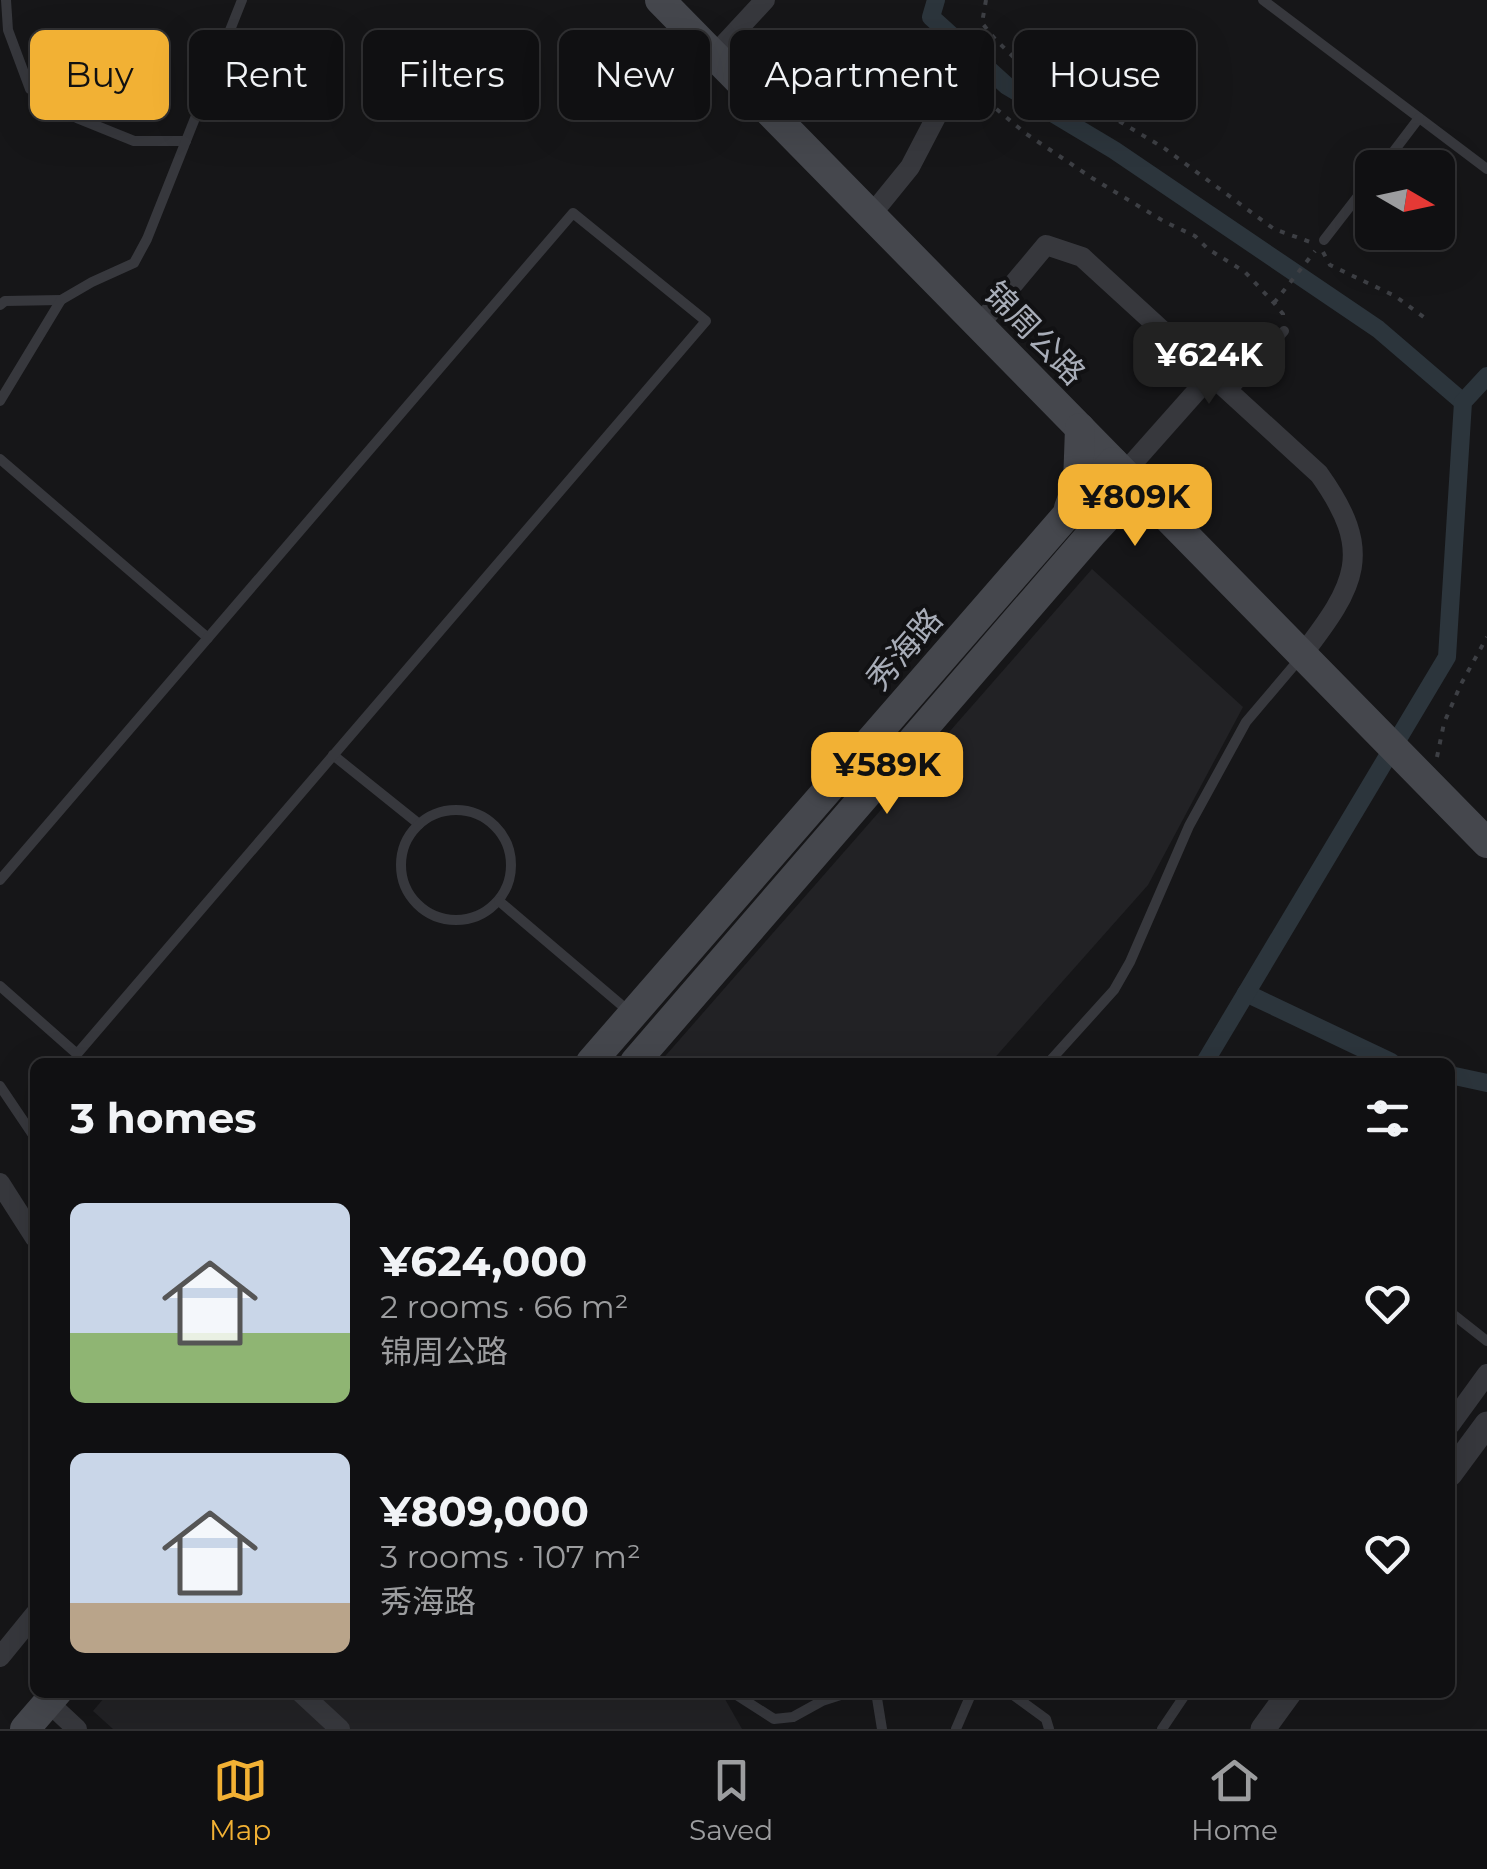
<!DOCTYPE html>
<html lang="en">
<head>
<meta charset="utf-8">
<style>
  :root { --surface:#101012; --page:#1e1e20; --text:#f1f3f6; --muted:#9c9d9f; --line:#303032; --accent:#f2b134 }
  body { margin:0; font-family:Montserrat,"Noto Sans SC",sans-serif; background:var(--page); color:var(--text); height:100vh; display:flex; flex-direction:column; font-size:38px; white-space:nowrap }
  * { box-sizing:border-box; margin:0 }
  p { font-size:32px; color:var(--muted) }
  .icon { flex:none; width:55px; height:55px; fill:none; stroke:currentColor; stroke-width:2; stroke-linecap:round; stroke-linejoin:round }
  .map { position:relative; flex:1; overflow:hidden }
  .drawer { position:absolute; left:30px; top:1058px; width:1425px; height:640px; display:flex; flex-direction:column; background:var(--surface); border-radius:15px; box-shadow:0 10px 40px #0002,0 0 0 2px var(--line) }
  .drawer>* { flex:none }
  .guide { position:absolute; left:30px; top:30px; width:1428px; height:90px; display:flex; gap:20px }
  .needle { width:65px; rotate:99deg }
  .controls { position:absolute; left:1355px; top:150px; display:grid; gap:20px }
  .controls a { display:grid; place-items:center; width:100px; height:100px; border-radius:15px; background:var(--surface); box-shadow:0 10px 40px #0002,0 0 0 2px var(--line); font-size:50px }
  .price { position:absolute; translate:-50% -85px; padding:0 22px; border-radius:20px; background:var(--accent); color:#111; font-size:32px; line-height:65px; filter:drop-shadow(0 2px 5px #0008) }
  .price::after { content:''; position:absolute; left:50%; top:60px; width:30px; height:22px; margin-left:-15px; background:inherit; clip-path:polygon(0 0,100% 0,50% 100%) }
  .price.current { background:#222; color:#fff }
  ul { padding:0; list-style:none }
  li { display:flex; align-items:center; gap:30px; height:250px; padding:0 40px }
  li span { display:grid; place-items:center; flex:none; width:280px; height:200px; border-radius:15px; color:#555 }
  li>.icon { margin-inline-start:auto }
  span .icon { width:120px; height:120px; fill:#fffc; stroke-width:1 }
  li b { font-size:42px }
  h2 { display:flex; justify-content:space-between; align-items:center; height:120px; padding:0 40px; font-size:42px }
  .pill { padding:0 35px; border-radius:15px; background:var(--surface); box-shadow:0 10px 40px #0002,0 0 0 2px var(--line); font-size:35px; line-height:90px }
  .pill.current { background:var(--accent); color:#111 }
  .tab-bar { display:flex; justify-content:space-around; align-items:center; height:140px; border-top:2px solid var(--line); background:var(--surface); font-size:28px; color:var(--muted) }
  .tab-bar a { display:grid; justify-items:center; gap:5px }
  .tab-bar .current { color:var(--accent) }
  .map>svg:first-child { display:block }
  .built { fill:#222225 }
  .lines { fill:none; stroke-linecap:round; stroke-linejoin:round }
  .canal { stroke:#2c353c; stroke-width:18 }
  .path { stroke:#3d3f44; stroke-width:4; stroke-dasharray:5 8; stroke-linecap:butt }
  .service { stroke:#37383d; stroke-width:10 }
  .minor { stroke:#37383d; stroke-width:20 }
  .tertiary { stroke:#37383d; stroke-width:25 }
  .secondary { stroke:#45474d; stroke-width:30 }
  .labels { text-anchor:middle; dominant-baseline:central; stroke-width:8; stroke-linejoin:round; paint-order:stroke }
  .street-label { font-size:32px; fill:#a8adb8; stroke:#111113 }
</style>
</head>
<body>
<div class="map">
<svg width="1487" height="1729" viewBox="0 0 1487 1729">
  <rect width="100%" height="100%" fill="#161618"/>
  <g class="built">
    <polygon points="1092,569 1243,707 1148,885 991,1062 660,1062"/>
    <polygon points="109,1692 721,1692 742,1729 113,1729 93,1711"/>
  </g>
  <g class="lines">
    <g class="canal">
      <polyline points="936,0 931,17 1007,86 1114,150 1378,329 1463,402"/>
      <polyline points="1246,993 1391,1062"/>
      <polyline points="1205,1062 1447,657 1463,402 1487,376"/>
      <polyline points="1450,1075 1487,1083"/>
    </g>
    <g class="path">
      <polyline points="986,0 982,23 995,39 1038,81 1072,100 1107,114 1164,148 1274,229 1313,243"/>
      <polyline points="964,89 976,92 1025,133 1092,178 1165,222 1195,236 1208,249 1245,272 1274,303 1283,314 1283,321"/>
      <polyline points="1323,252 1330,265 1395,296 1425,318"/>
      <polyline points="1274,303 1315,251"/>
      <polyline points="1437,757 1444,723 1461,684 1487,637"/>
    </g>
    <g class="service">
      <polyline points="6,0 8,30 30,89 77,118 134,141 186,141"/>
      <polyline points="1263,0 1487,169"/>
      <polyline points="1381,168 1419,118"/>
      <polyline points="1324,240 1372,178"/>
      <polyline points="0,305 5,301 61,300"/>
      <polyline points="1231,393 1284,331"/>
      <polyline points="0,401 61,300 92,282 134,263 147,239 242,0"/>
      <polyline points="0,459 208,638"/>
      <polyline points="333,755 419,824"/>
      <circle cx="456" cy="865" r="55"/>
      <polyline points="0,880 573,213 706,321 77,1054 0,986"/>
      <polyline points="499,901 632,1014"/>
      <polyline points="1049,1062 1114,990 1130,962 1189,826 1246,722 1302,656"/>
      <polyline points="0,1086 35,1138"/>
      <polyline points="1450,1312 1487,1341"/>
      <polyline points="732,1692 774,1719 793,1717 822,1701 850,1692"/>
      <polyline points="876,1692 882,1729"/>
      <polyline points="1009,1692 1046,1719 1049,1729"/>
      <polyline points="956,1729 972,1692"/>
      <polyline points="1162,1729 1187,1692"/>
    </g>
    <g class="minor">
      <polyline points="714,55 765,0"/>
      <polyline points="871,215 910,167 947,96"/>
      <path d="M979,325l67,-80 36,12 237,217c56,78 37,111 -17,181"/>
      <polyline points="1124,473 1211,375"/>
      <polyline points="0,1183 35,1238"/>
      <polyline points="1450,1425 1487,1374"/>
      <polyline points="0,1657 35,1614"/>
      <polyline points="300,1692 340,1729"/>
      <polyline points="48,1702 77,1729"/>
    </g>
    <g class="tertiary">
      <polyline points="1450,1474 1487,1424"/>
      <polyline points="1263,1729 1290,1692"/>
    </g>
    <g class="secondary">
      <polyline points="660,0 1487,843"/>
      <polyline points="1069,508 1078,484 1080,428"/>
      <polyline points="591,1062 1113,462"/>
      <polyline points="635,1062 1093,532 1136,486"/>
      <polyline points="25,1729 57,1692"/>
    </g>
  </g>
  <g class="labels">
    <g class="street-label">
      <text transform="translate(1035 333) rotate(46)">锦周公路</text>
      <text transform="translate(904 649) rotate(-49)">秀海路</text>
    </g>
  </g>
</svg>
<div class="controls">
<a><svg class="needle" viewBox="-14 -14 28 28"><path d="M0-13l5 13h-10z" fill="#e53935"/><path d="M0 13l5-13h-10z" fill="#9c9d9f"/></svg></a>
</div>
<b class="price current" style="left:1209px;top:407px">¥624K</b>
<b class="price" style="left:1135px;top:549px">¥809K</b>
<b class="price" style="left:887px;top:817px">¥589K</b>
<div class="guide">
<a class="pill current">Buy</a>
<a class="pill">Rent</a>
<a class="pill">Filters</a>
<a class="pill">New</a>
<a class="pill">Apartment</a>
<a class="pill">House</a>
</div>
<section class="drawer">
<h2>3 homes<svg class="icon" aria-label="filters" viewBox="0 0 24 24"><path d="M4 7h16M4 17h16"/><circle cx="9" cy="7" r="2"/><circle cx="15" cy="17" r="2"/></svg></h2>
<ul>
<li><span style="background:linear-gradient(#c9d6e8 65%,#8fb573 0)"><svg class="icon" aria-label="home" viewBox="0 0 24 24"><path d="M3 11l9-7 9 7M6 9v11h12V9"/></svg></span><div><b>¥624,000</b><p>2 rooms · 66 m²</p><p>锦周公路</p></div><svg class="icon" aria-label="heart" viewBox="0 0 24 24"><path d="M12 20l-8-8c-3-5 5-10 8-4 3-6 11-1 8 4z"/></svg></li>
<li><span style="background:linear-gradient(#c9d6e8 75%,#b9a48a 0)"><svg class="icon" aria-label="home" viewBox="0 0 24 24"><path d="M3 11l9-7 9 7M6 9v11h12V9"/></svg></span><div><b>¥809,000</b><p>3 rooms · 107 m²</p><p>秀海路</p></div><svg class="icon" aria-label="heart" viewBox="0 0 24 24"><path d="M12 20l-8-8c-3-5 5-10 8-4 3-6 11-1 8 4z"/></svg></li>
</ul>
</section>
</div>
<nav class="tab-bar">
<a class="current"><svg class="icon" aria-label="map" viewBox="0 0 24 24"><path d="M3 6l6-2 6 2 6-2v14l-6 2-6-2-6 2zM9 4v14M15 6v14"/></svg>Map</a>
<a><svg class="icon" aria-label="saved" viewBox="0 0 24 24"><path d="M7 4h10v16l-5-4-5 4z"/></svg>Saved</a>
<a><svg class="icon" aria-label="home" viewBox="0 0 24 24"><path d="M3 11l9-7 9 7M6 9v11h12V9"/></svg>Home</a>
</nav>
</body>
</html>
